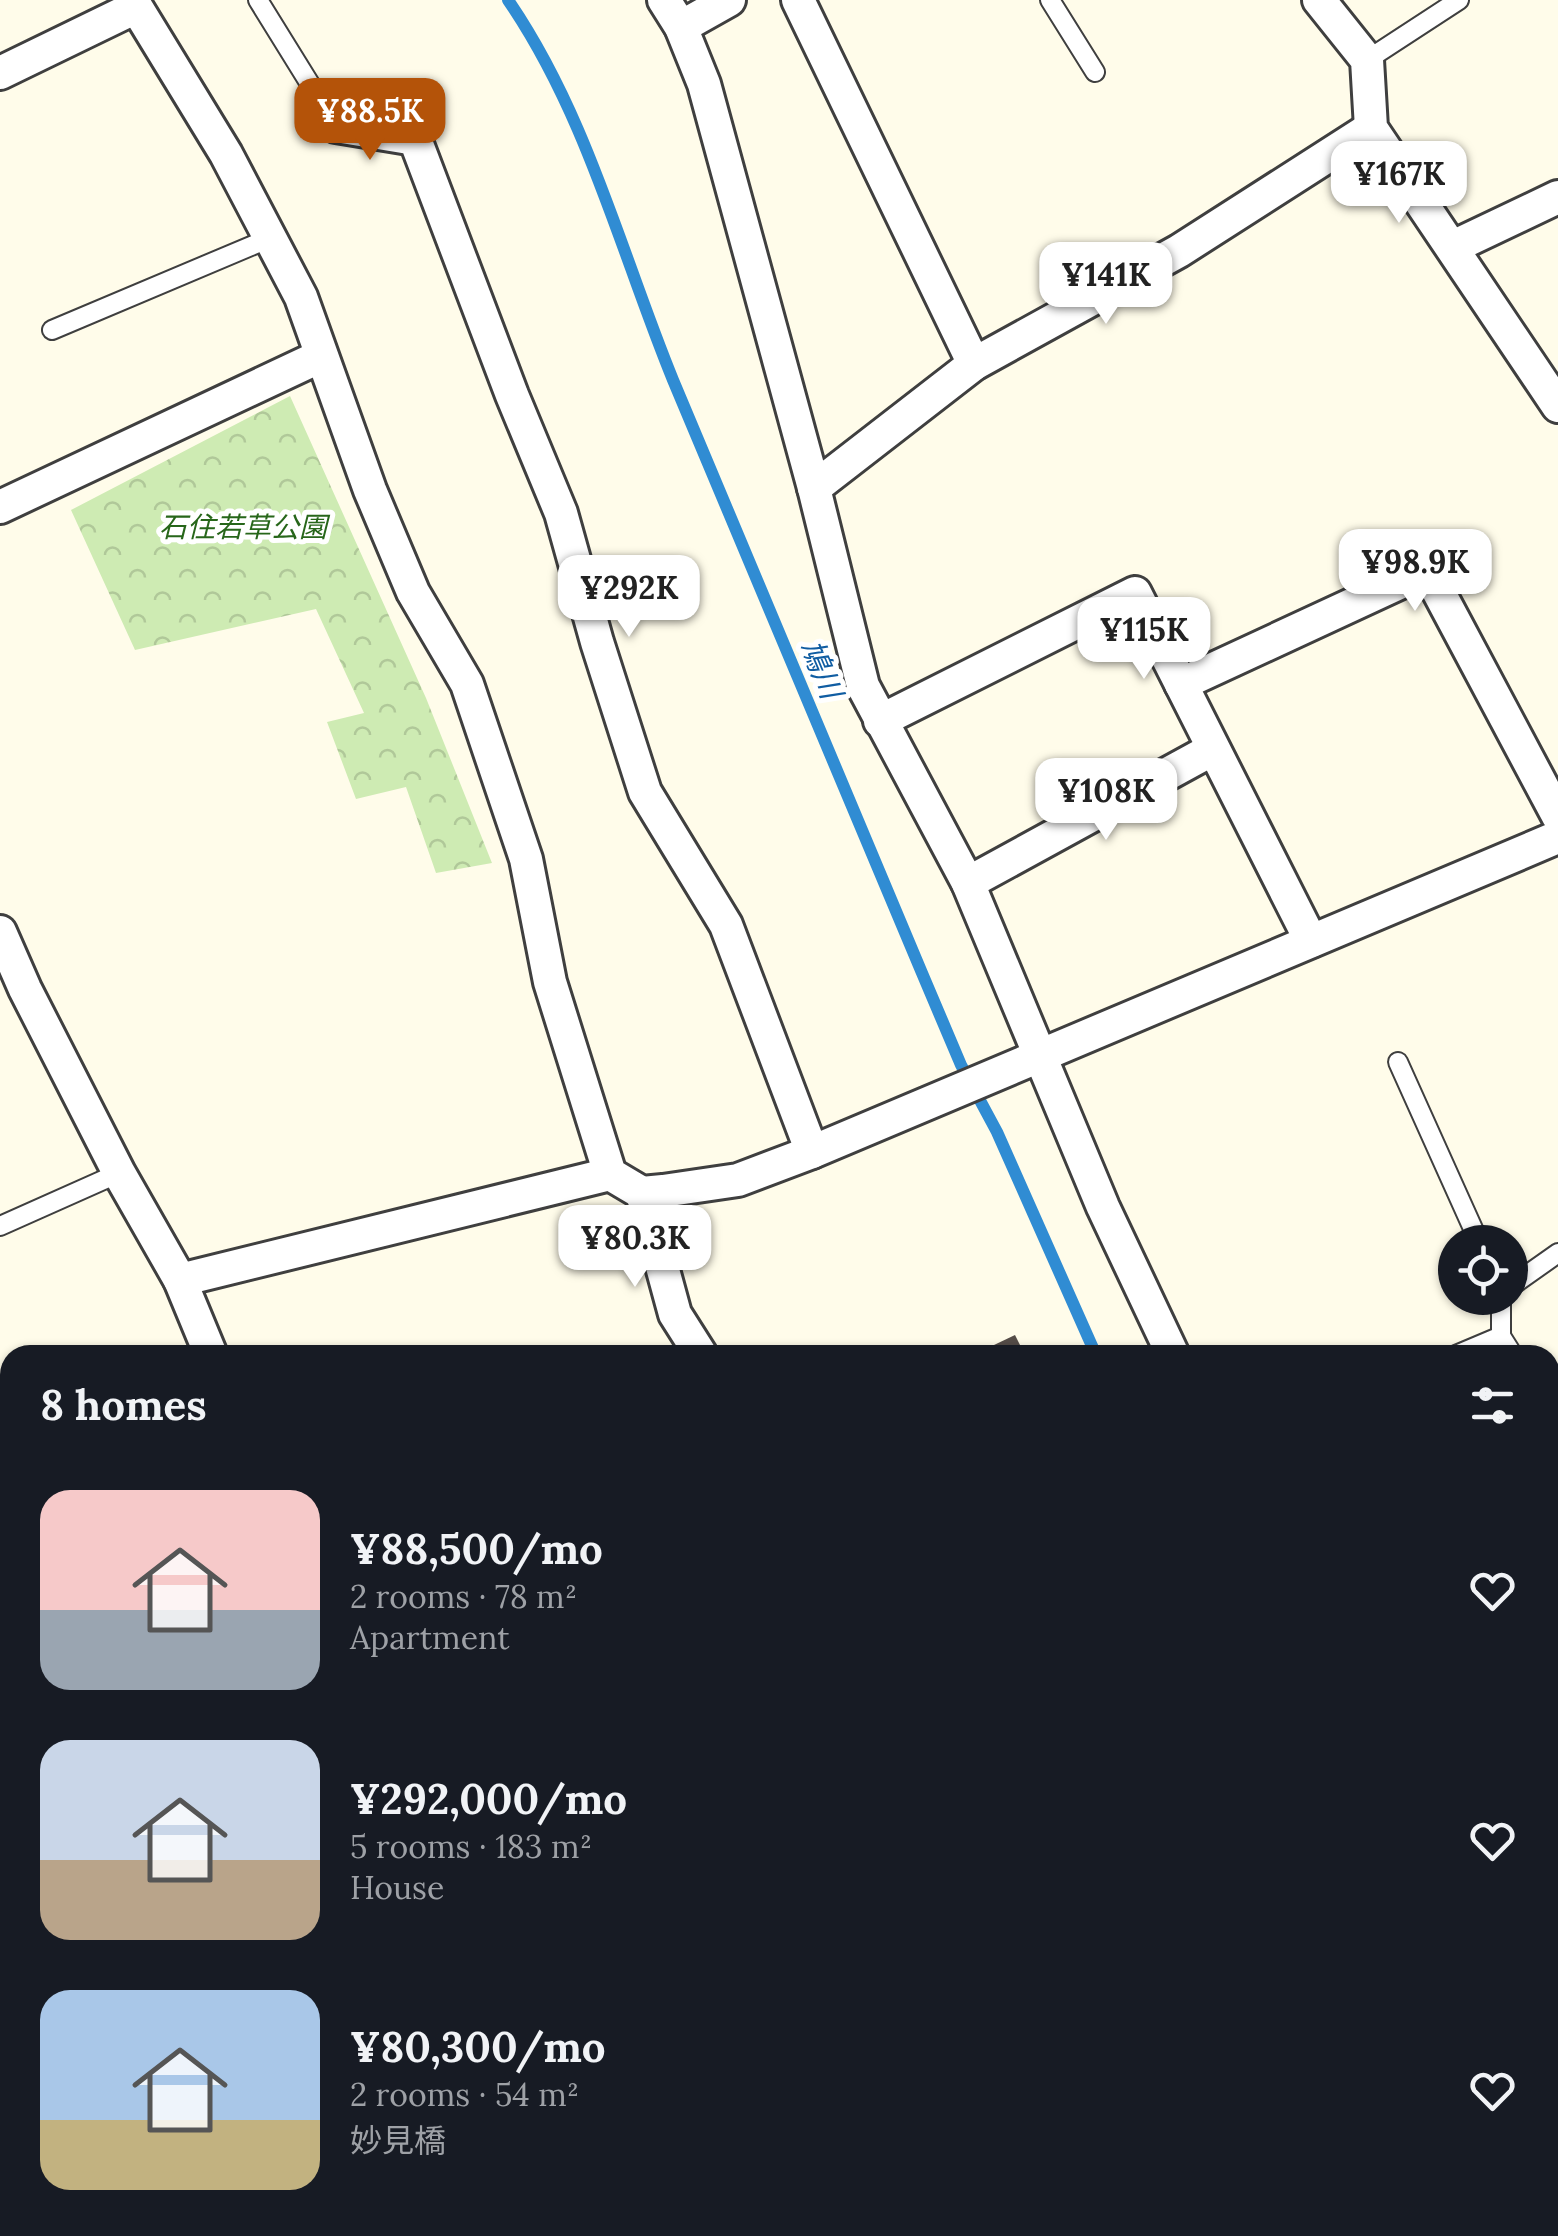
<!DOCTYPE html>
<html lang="en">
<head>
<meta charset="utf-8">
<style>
  :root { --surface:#171b24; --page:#20242c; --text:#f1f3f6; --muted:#9ea1a6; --accent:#b45309 }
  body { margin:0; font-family:Lora,"Noto Sans JP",serif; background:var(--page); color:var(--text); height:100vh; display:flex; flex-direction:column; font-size:38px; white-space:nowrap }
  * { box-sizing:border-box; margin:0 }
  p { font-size:32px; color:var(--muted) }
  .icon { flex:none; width:55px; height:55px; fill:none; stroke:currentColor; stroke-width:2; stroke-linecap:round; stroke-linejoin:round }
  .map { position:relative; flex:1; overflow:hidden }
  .sheet { position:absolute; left:0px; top:1345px; width:1560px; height:892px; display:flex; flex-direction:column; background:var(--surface); border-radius:30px 30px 0 0; box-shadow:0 2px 8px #0004 }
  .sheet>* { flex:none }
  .fabs { position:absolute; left:1438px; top:1225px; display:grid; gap:20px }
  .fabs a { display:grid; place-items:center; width:90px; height:90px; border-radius:50%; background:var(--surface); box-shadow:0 2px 8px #0004; font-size:50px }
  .price { position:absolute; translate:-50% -85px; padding:0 22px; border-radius:20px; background:#fff; color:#222; font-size:32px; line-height:65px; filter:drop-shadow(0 2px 5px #0008) }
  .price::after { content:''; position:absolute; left:50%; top:60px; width:30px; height:22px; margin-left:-15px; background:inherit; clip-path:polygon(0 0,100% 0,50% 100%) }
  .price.active { background:var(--accent); color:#fff }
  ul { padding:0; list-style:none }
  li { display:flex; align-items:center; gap:30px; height:250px; padding:0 40px }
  li span { display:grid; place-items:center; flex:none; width:280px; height:200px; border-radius:30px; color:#555 }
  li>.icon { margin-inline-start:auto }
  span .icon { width:120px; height:120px; fill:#fffc; stroke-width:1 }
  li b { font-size:42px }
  h2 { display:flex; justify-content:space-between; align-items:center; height:120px; padding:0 40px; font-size:42px }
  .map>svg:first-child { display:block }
  .park { fill:url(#park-crowns) }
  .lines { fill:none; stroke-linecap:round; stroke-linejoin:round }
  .stream { stroke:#308cd3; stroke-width:12 }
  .building { fill:#554d48 }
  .lane-casing { stroke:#3f3f3f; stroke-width:22 }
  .street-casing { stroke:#3f3f3f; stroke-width:38 }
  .primary-casing { stroke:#1d1d1d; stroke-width:58 }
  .lane { stroke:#fff; stroke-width:18 }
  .street { stroke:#fff; stroke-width:32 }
  .primary { stroke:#ffdd5a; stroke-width:52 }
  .labels { text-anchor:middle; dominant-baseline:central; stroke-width:10; stroke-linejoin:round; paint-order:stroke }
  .park-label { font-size:28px; font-style:italic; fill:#27661a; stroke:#fff }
  .water-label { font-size:30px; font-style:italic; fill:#105da2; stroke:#fff }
</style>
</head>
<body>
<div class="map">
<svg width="1558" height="2236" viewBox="0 0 1558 2236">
  <defs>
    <pattern id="park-crowns" width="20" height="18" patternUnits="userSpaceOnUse" patternTransform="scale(2.5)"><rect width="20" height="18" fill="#ceebb3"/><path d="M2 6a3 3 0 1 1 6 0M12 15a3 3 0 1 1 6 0" fill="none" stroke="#b0c899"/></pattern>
  </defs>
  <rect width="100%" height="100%" fill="#fffcea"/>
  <polygon class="park" points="290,396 426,698 492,863 436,873 406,787 356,799 327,722 364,713 316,609 135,650 71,510"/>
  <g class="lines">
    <g class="stream">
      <path d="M508,0c79,115 113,253 165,380 82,198 167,395 249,593l39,92 36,67 99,223"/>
      <polyline points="1498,2228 1506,2236"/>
    </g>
  </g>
  <polygon class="building" points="1015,1335 1025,1355 973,1355"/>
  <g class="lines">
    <defs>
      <g id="lane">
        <polyline points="258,0 336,126"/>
        <polyline points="1050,0 1095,72"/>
        <polyline points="1367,60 1459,0"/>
        <polyline points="52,330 270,238"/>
        <polyline points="1398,1062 1479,1242"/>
        <polyline points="0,1226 119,1173"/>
        <polyline points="1510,1287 1558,1253"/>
        <polyline points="1501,1298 1501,1336 1513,1355"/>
        <polyline points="1456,1355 1501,1336"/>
        <polyline points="1550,1410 1558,1422"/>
        <polyline points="0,1439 10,1437"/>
        <polyline points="1550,1847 1558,1856"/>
        <polyline points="1108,2228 1111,2236"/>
        <polyline points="275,2236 295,2228"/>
        <polyline points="539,2236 560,2228"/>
      </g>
      <g id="street">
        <polyline points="132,0 226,154 301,297 370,490 413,592 467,684 526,859 550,982 610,1174 642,1193 663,1191 738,1180 812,1152 1558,837"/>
        <polyline points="664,0 681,27 704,84 814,488 863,686 968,883 1103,1207 1173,1355"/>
        <polyline points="798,0 974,364"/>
        <polyline points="1319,0 1367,60 1371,128 1558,406"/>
        <polyline points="681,27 729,0"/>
        <polyline points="0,73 136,7"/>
        <polyline points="336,126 415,139 512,395 561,513 597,642 645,792 726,925 812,1152"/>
        <polyline points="1453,247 1558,197"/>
        <polyline points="814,488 974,364 1179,251 1371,128"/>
        <polyline points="0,507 321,356"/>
        <polyline points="1181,684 1427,570 1558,816"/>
        <polyline points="880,721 1135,593 1311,941"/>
        <polyline points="968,883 1213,749"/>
        <polyline points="0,932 25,989 119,1173 180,1280 211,1355"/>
        <polyline points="642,1193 675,1314 701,1355"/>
        <polyline points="180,1280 610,1174"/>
        <polyline points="1550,2028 1558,2036"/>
        <polyline points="498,2228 502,2236"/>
        <polyline points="1204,2228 1207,2236"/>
        <polyline points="1051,2236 1077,2228"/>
      </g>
      <g id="primary">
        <polyline points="1550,1637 1558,1635"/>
        <polyline points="0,1967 10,1965"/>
      </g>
    </defs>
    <use href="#lane" class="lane-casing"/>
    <use href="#street" class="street-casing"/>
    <use href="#primary" class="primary-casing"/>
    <use href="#lane" class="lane"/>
    <use href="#street" class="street"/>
    <use href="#primary" class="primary"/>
  </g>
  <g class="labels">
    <g class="park-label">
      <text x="243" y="527">石住若草公園</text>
    </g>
    <g class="water-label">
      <text transform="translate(822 669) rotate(67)">鳩川</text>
    </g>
  </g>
</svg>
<div class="fabs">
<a><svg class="icon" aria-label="locate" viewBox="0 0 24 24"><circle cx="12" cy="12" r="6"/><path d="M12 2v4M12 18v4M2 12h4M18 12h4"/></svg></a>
</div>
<b class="price active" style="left:370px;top:163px">¥88.5K</b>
<b class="price" style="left:1399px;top:226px">¥167K</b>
<b class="price" style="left:1106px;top:327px">¥141K</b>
<b class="price" style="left:1415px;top:614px">¥98.9K</b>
<b class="price" style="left:629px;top:640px">¥292K</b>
<b class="price" style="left:1144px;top:682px">¥115K</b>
<b class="price" style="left:1106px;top:843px">¥108K</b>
<b class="price" style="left:635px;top:1290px">¥80.3K</b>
<section class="sheet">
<h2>8 homes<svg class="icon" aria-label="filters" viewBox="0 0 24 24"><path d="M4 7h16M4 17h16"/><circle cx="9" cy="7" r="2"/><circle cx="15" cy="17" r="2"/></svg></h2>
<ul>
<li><span style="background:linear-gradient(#f6c9c9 60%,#9aa5b1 0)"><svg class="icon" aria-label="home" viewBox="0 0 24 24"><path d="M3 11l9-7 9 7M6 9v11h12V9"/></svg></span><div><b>¥88,500/mo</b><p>2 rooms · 78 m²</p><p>Apartment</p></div><svg class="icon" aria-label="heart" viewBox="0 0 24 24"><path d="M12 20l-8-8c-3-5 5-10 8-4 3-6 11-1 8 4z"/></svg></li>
<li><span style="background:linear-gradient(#c9d6e8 60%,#b9a48a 0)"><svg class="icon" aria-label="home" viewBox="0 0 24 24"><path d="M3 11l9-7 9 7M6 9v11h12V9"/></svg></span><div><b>¥292,000/mo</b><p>5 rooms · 183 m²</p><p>House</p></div><svg class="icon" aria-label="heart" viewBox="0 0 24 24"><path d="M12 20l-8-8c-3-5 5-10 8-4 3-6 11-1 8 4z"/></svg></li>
<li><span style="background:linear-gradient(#a9c7e8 65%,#c2b280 0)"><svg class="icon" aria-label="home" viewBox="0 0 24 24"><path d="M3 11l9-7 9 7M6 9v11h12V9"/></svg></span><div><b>¥80,300/mo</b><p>2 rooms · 54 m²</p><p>妙見橋</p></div><svg class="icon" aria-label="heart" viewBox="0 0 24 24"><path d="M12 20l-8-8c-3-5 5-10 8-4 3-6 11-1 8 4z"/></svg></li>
</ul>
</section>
</div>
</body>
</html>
